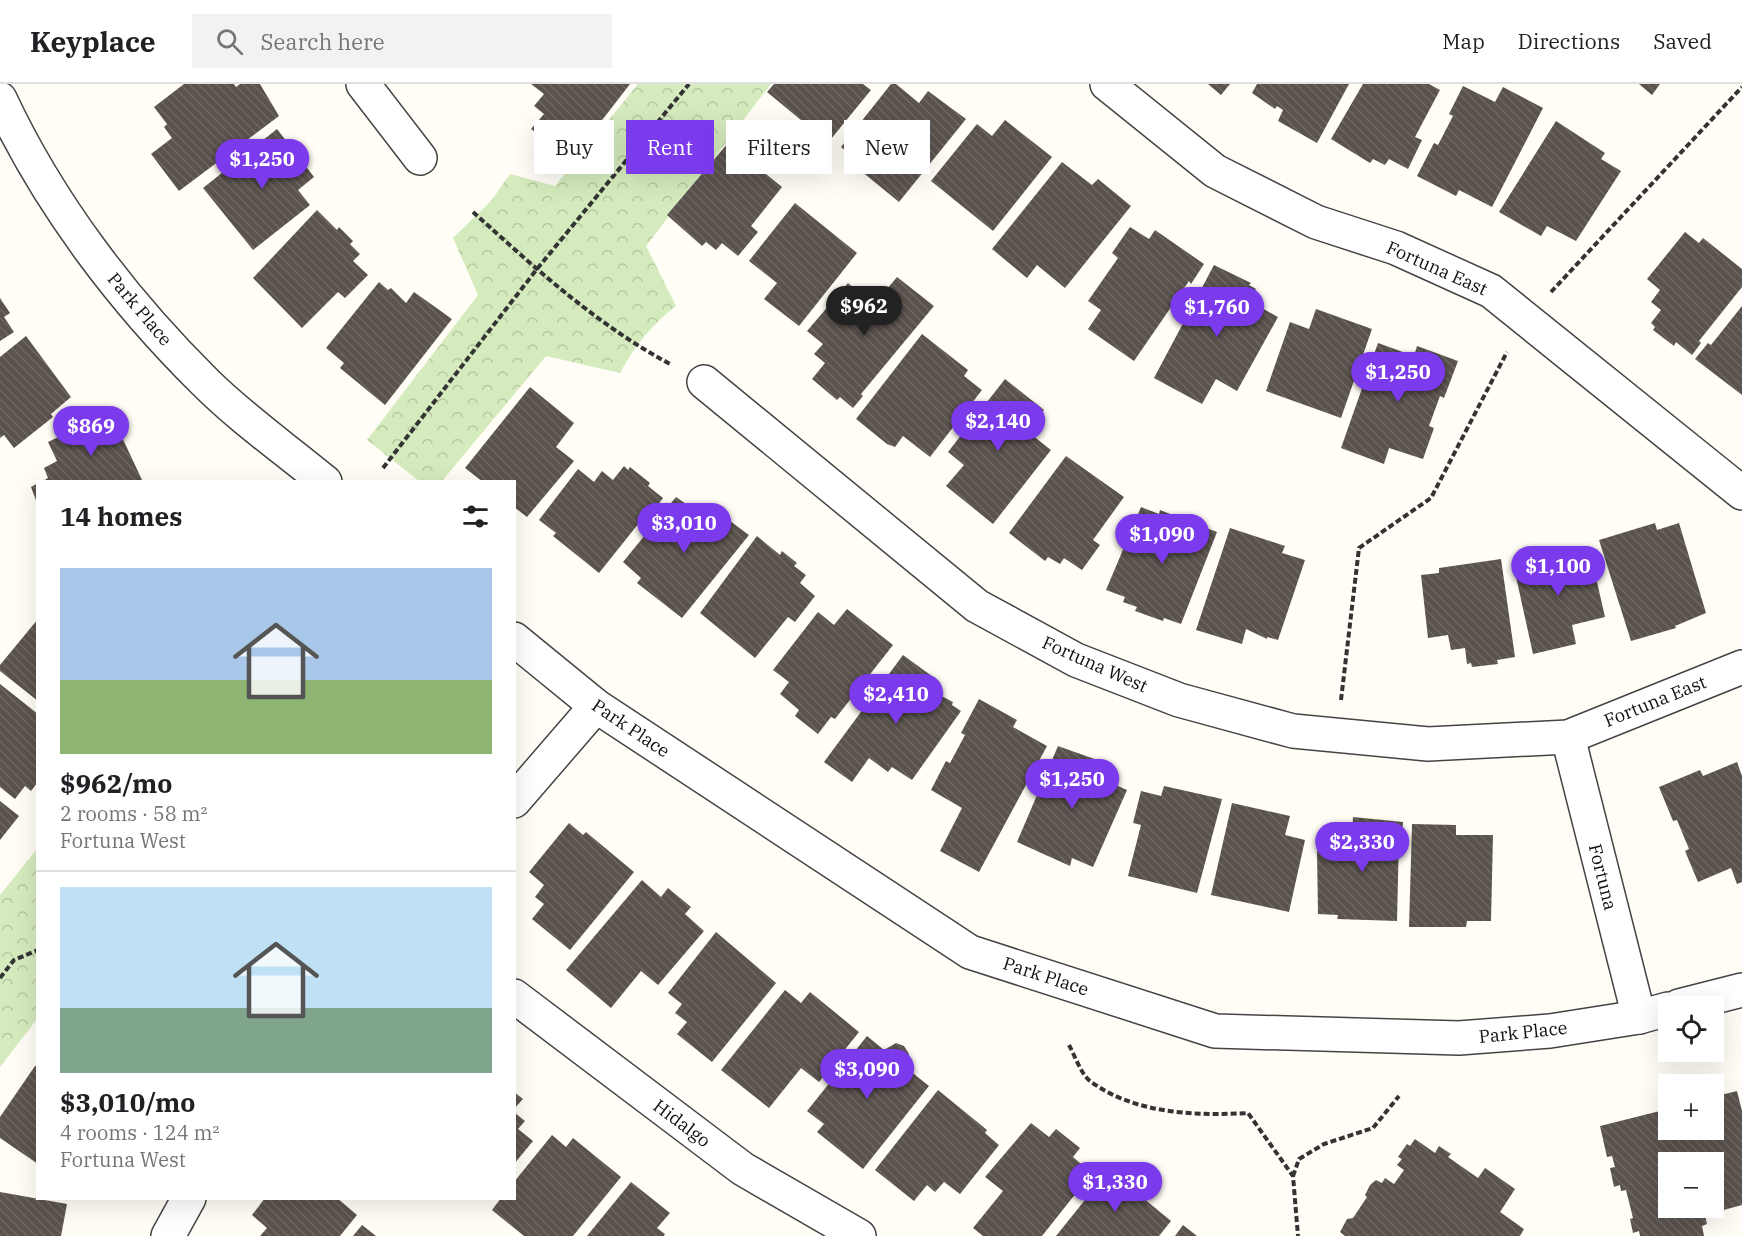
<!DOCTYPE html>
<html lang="en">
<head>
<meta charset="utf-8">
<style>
  :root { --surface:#fff; --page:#f2f2f2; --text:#202124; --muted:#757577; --line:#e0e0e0; --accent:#7c3aed }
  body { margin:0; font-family:"IBM Plex Serif",serif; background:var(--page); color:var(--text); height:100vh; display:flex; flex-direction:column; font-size:22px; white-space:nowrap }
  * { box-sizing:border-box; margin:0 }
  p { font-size:20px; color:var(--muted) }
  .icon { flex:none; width:33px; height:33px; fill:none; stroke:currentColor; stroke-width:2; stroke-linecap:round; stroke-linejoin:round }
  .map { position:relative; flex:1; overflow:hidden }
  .drawer { position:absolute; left:36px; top:396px; width:480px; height:720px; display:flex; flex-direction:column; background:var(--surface); border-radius:0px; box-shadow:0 6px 24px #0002 }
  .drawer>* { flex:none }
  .guide { position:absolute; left:534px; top:36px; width:570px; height:54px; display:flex; gap:12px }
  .fabs { position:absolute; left:1658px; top:912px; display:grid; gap:12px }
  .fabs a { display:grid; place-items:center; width:66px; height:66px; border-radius:0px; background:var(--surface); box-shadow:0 6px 24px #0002; font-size:30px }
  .price { position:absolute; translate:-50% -51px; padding:0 14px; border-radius:21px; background:var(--accent); color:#fff; font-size:20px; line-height:39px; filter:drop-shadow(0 2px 3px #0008) }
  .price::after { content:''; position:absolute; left:50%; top:36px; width:18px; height:14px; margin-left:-9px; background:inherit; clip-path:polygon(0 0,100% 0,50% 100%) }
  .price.on { background:#222; color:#fff }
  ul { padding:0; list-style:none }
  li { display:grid; align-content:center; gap:12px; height:318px; padding:0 24px }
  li+li { border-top:2px solid var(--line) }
  li span { display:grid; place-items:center; height:186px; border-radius:0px; color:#555 }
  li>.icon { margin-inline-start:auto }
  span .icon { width:108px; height:108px; fill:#fffc; stroke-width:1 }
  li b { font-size:26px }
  h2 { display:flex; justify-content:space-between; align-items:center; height:72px; padding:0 24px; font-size:26px }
  .chip { padding:0 21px; border-radius:0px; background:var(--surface); box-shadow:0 6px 24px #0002; font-size:21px; line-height:54px }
  .chip.on { background:var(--accent); color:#fff }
  header { display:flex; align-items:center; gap:36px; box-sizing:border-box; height:84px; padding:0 30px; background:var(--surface); border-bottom:2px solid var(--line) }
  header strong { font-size:28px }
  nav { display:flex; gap:33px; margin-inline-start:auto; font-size:21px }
  .search { width:420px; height:54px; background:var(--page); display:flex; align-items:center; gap:15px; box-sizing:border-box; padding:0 21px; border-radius:0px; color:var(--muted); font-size:22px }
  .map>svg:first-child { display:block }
  .park { fill:url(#park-crowns) }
  .building { fill:url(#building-back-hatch); fill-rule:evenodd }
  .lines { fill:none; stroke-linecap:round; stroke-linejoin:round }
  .minor-casing { stroke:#444; stroke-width:36 }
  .path { stroke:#333; stroke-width:4; stroke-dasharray:6 3; stroke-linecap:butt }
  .minor { stroke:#fff; stroke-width:33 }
  .labels { text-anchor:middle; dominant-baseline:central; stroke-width:6; stroke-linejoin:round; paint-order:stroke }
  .street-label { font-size:18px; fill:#111; stroke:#fff }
</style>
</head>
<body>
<header>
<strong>Keyplace</strong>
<div class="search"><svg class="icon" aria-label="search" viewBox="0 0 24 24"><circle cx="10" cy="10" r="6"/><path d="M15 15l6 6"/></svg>Search here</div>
<nav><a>Map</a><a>Directions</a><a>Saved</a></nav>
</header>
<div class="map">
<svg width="1742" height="1152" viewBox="0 0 1742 1152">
  <defs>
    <pattern id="park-crowns" width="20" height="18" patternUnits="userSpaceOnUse" patternTransform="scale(1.5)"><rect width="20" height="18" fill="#d5ebbd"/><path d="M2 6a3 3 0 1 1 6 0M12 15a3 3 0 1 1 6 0" fill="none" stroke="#b6c8a1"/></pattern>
    <pattern id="building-back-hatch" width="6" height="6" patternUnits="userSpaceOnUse" patternTransform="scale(1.5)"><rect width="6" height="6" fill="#5a524d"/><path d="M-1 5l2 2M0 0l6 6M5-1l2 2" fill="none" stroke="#6d6662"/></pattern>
  </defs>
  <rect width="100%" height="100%" fill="#fffdf5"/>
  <g class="park">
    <path d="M638,0h133l-125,162 30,60c-24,18 -42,41 -56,67l-74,-17 -104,125h-23l-52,-41 111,-145 -25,-57 38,-37 19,-27 45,12z"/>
    <polygon points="37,765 37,935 0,983 0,811"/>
  </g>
  <g class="building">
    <polygon points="184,0 234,0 236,3 240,0 260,0 279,32 179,107 151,70 172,54 164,43 167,40 154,23"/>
    <polygon points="531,0 630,0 572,75 531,45 544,30 534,22 544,10"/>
    <polygon points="774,0 863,0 871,6 831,55 817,43 813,46 767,8"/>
    <polygon points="891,0 896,0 919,19 928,7 966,35 899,118 855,82 859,77 841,63"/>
    <polygon points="1208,0 1230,0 1221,11"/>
    <polygon points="1257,0 1349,0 1317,59 1278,37 1283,26 1277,22 1275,25 1252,9"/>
    <polygon points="1363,0 1429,0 1440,6 1415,53 1422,56 1408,85 1389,75 1385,81 1373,75 1370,79 1331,55"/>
    <polygon points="1639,0 1660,0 1652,11"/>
    <polygon points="1463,2 1495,18 1503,3 1543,24 1492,123 1459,106 1456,112 1417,92 1434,59 1438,61 1453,32 1449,30"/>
    <polygon points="1005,36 1052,73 993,147 931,97 977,40 992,52"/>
    <polygon points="1556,37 1605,69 1601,75 1621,87 1576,157 1547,142 1541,152 1499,128"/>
    <polygon points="277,45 314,93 298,106 310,121 253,166 203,104"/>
    <polygon points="728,59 782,103 751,142 758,148 738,172 722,159 716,166 706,158 702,162 667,131"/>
    <polygon points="1062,78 1092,101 1098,95 1131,122 1065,204 1037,181 1027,194 992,165"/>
    <polygon points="795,119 857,169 799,242 764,215 777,199 749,177"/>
    <polygon points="317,126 337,146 339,143 353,157 350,160 360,170 353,177 368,191 345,214 338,208 302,244 253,194"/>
    <polygon points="1130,143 1149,155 1155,146 1204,180 1191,200 1189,197 1134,277 1088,245 1101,226 1088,217 1118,174 1112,169"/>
    <polygon points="1685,148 1699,159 1703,154 1742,185 1742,203 1699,257 1701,259 1692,271 1676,258 1674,262 1653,246 1655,243 1651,239 1661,226 1651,218 1660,206 1647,195"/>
    <polygon points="1214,181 1251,199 1249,201 1256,205 1249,217 1278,233 1237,307 1216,295 1202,320 1154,294"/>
    <polygon points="897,193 934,222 861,310 863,312 853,324 840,313 837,316 812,295 825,279 814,270 823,260 807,247 848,199 863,212 866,208 877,217"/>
    <polygon points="379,198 388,206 391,204 406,219 414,208 452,235 385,321 340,284 344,279 326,264"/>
    <polygon points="0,214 10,229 4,233 14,248 0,257"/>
    <polygon points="1742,222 1742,311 1695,275 1708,259 1711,261"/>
    <polygon points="1316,225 1372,245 1341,334 1266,307 1290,238 1309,245"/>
    <polygon points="922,250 968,286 964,292 982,306 930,373 903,352 895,363 887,360 856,335"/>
    <polygon points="26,252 71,313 51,330 53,333 14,364 4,351 0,354 0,273"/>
    <polygon points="1378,259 1414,272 1417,262 1458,277 1444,314 1440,312 1429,342 1434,344 1423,375 1389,364 1384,380 1341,364"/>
    <polygon points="1005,295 1044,326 1027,347 1051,366 993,440 946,402 964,381 948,368"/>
    <polygon points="530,303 574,339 556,363 574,377 527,433 514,423 514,398 483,398 465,384"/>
    <polygon points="102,332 112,353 120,349 143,398 41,398 48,394 44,384 57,377 48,358"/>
    <polygon points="1066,372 1124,413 1093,456 1100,461 1082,486 1064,474 1060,480 1048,473 1045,477 1009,449"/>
    <polygon points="624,382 628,386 630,383 650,399 648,402 663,414 654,426 651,424 599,489 553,452 556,449 539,436 578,385 594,398 602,387 613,396"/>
    <polygon points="38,399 38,422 31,403"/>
    <polygon points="676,413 703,432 711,423 749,451 682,534 637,499 641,494 623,478"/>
    <polygon points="1141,423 1159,430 1160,426 1217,448 1181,540 1164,534 1163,537 1135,527 1137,523 1123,518 1125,513 1106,506"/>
    <polygon points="1655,439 1657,446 1679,439 1706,529 1675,542 1676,544 1631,557 1599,456"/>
    <polygon points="1230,444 1285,462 1282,469 1305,476 1278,556 1267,553 1267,555 1246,545 1242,560 1196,546"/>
    <polygon points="757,452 780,471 782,467 797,479 794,482 806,491 800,499 815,512 795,538 788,533 755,574 700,529"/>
    <polygon points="1589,463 1605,533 1572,541 1576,560 1533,570 1513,479"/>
    <polygon points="1501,475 1515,573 1497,576 1498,580 1472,583 1471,579 1467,580 1465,564 1451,566 1448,551 1428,554 1421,491 1439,489 1439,484"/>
    <polygon points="847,525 893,561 835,635 831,633 818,650 795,632 799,626 780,610 789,598 773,586 818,528 834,541"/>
    <polygon points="38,535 38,617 0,587 0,581"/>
    <polygon points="903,571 940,598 932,607 953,618 952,621 961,627 912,696 892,683 888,688 869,674 852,698 824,678"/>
    <polygon points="0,600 38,630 38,698 31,707 25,702 15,715 0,703"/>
    <polygon points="979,615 1017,636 1013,643 1047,662 979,788 940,767 962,724 931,706 946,677 950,679 965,651 961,649"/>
    <polygon points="1058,662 1100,677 1102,680 1097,693 1127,706 1093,783 1072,774 1070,782 1017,758"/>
    <polygon points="1737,678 1742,692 1742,798 1737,800 1731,784 1698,798 1685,767 1689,765 1677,736 1673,737 1659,703 1700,686 1703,692"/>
    <polygon points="1164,702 1222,715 1197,809 1128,792 1141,741 1133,739 1141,707 1161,712"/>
    <polygon points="0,717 19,732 0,756"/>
    <polygon points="1232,719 1290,732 1285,751 1305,756 1289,828 1211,811"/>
    <polygon points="1353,733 1403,738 1402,753 1399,753 1397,837 1337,835 1338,831 1318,830 1317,767 1337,768 1338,753 1352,753"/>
    <polygon points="569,739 583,751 586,748 634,788 570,866 532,835 544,820 535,813 544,801 529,788"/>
    <polygon points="1412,740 1456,741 1456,751 1493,751 1491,837 1467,837 1466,843 1409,843"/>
    <polygon points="642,796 661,813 668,804 691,823 685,830 704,847 658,901 641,887 611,924 566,886"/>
    <polygon points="716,848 776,899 712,978 677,950 687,938 675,929 682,920 668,909"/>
    <polygon points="785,906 801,919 810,908 859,948 819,998 801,984 769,1024 721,986"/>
    <polygon points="867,952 884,966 896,959 904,962 909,970 905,983 929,1002 863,1085 817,1048 824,1040 807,1027"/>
    <polygon points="35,982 38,983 38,1080 0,1054 0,1033"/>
    <polygon points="938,1006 987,1046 985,1049 999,1061 960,1110 944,1098 935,1108 927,1101 914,1117 875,1086"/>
    <path d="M1737,1007l5,20v94l-37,10 2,9 -5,2 2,10h-64l-1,-5 -6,2 -3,-14 3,-1 -7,-28 -5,1 -1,-6 -6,2 -4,-19 5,-1 -3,-11 -5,1 -7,-31 68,-17v21h45v-33zM1668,1078h45v46h-45z"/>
    <polygon points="514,1008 523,1015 514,1025"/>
    <polygon points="514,1028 525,1037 518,1045 533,1057 514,1080"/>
    <polygon points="1031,1039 1049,1053 1056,1045 1080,1064 1073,1073 1092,1089 1042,1152 983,1152 973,1144 1003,1107 985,1093"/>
    <polygon points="552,1051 566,1063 573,1054 621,1093 573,1152 524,1152 492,1126 501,1114 514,1114 514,1098"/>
    <polygon points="1415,1055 1435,1069 1439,1062 1451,1070 1448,1073 1478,1094 1485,1084 1515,1105 1500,1128 1524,1145 1520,1152 1345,1152 1340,1148 1347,1135 1353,1134 1367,1113 1365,1111 1370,1101 1376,1096 1382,1099 1385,1094 1394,1100 1404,1086 1397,1081 1402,1075 1398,1073 1407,1060 1410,1062"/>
    <polygon points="1109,1086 1171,1137 1159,1152 1056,1152"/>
    <polygon points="631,1098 670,1129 657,1144 665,1150 664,1152 587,1152"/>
    <polygon points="0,1108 67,1120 61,1152 0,1152"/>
    <polygon points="265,1114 337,1114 357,1131 340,1152 260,1152 267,1144 252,1131"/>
    <polygon points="362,1141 376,1152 353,1152"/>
    <polygon points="1183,1141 1197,1152 1175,1152"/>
  </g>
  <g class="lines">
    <defs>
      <g id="minor">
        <polyline points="363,0 420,74"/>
        <polyline points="1107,0 1215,87 1316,138 1396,164 1491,207 1742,409"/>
        <path d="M0,15c49,105 123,202 205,283 36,36 80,67 120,100"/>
        <polyline points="704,298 977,522 1076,576 1179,616 1293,647 1428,660 1568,653 1742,583"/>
        <polyline points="514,555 596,622 970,868 1215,947 1459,954 1550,947 1639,933 1668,925"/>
        <polyline points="1568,653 1639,933"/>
        <polyline points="514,717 596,622"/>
        <polyline points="514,912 743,1085 859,1152"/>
        <polyline points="1679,922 1742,906"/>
        <polyline points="168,1152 189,1114"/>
      </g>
    </defs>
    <use href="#minor" class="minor-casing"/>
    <g class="path">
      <path d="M473,128c62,56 125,114 199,153"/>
      <polyline points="1551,208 1742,3"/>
      <polyline points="383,384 537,185 689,0"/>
      <polyline points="1341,616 1359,464 1431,414 1507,268"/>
      <polyline points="0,894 14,876 38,866"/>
      <path d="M1069,961c6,11 12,29 21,36 44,33 106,35 158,32l45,63 5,60"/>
      <polyline points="1293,1092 1299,1075 1324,1060 1373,1044 1399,1012"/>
    </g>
    <use href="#minor" class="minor"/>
  </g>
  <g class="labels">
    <g class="street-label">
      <text transform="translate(1437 184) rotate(24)">Fortuna East</text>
      <text transform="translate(140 225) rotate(50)">Park Place</text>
      <text transform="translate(1095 580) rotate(24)">Fortuna West</text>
      <text transform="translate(1655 617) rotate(-22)">Fortuna East</text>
      <text transform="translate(631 644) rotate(34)">Park Place</text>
      <text transform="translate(1603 793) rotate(76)">Fortuna</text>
      <text transform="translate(1046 892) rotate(18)">Park Place</text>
      <text transform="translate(1523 948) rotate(-6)">Park Place</text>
      <text transform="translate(682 1039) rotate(37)">Hidalgo</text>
    </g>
  </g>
</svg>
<div class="fabs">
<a><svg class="icon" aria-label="locate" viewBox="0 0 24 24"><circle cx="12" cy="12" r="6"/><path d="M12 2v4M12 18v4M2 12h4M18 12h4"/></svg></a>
<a>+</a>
<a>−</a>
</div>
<b class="price" style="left:262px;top:106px">$1,250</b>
<b class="price on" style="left:864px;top:253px">$962</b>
<b class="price" style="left:1217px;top:254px">$1,760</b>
<b class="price" style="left:1398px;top:319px">$1,250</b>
<b class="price" style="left:998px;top:368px">$2,140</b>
<b class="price" style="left:91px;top:373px">$869</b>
<b class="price" style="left:684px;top:470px">$3,010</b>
<b class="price" style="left:1162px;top:481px">$1,090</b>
<b class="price" style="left:1558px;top:513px">$1,100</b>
<b class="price" style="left:896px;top:641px">$2,410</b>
<b class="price" style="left:1072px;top:726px">$1,250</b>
<b class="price" style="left:1362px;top:789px">$2,330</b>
<b class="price" style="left:867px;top:1016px">$3,090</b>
<b class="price" style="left:1115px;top:1129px">$1,330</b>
<div class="guide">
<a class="chip">Buy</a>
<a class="chip on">Rent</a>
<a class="chip">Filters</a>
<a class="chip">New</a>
</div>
<section class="drawer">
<h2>14 homes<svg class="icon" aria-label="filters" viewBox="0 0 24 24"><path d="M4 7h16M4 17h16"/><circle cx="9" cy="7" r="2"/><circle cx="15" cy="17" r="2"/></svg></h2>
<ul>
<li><span style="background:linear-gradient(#a9c7e8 60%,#8fb573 0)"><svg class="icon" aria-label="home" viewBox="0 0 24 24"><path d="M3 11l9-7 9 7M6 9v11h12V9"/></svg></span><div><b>$962/mo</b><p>2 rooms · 58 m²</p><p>Fortuna West</p></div></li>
<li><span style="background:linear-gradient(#bfe0f5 65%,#7fa58c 0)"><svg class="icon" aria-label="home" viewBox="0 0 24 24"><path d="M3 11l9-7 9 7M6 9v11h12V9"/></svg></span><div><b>$3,010/mo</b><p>4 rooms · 124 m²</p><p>Fortuna West</p></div></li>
</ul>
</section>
</div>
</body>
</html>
